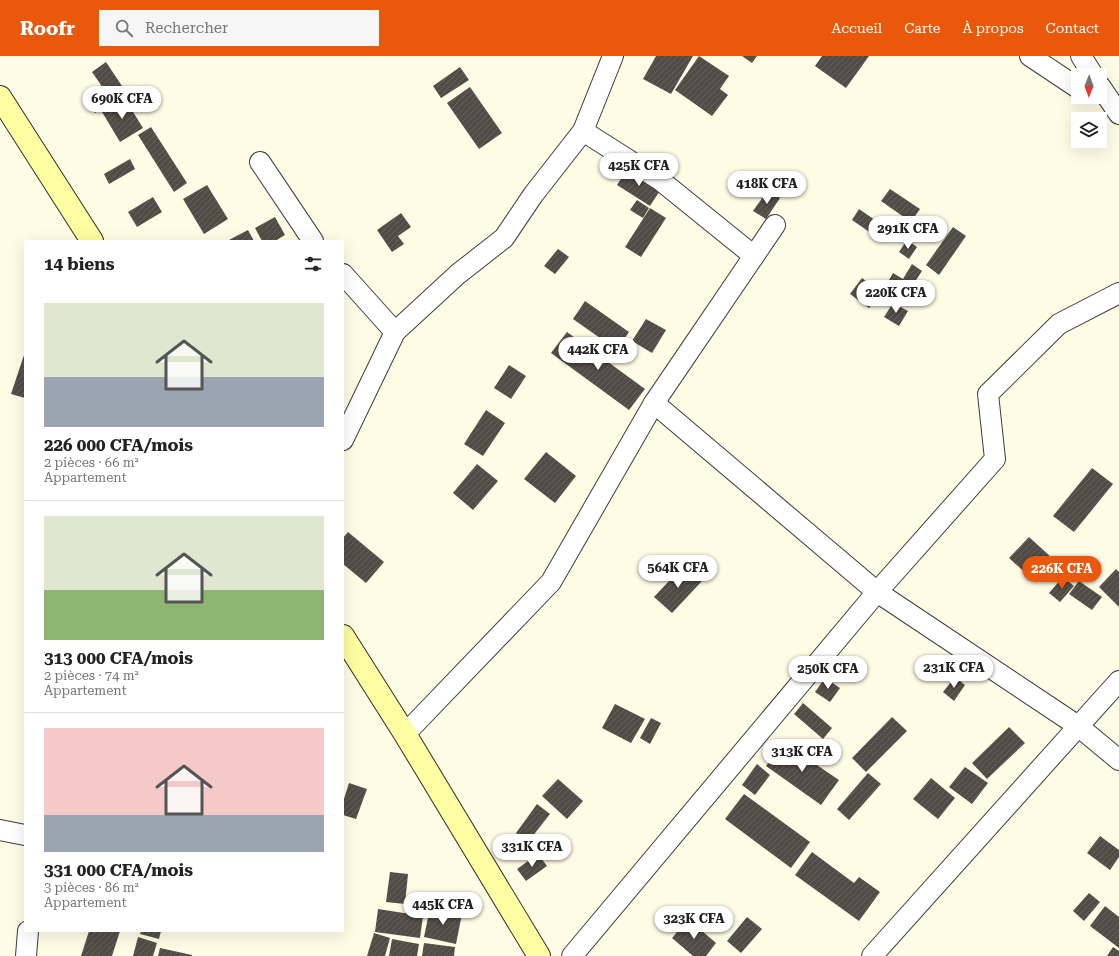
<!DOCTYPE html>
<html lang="fr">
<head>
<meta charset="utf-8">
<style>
  :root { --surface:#fff; --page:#f6f6f6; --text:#222; --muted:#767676; --line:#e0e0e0; --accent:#ea580c }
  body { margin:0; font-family:"Roboto Serif",serif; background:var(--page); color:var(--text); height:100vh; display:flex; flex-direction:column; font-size:15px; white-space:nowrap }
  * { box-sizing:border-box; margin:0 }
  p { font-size:13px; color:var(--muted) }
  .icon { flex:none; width:22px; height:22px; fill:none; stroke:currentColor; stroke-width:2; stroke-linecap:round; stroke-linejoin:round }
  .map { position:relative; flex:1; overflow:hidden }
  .side { position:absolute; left:24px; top:184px; width:320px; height:692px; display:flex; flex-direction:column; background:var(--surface); border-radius:0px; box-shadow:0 4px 16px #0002 }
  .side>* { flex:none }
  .needle { width:26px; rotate:181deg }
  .fabs { position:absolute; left:1071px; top:12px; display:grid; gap:8px }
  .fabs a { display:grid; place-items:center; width:36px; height:36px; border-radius:0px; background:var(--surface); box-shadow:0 4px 16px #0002; font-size:20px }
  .price { position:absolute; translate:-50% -34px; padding:0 9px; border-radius:14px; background:#fff; color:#222; font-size:13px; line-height:26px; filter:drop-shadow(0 1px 2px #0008) }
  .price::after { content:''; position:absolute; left:50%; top:24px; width:12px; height:9px; margin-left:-6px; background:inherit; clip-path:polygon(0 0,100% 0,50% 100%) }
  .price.selected { background:var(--accent); color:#fff }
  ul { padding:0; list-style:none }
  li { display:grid; align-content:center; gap:8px; height:212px; padding:0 20px }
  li+li { border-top:1px solid var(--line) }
  li span { display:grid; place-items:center; height:124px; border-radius:0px; color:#555 }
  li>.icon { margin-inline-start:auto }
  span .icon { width:72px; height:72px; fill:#fffc; stroke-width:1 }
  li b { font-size:17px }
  h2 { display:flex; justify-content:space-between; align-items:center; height:48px; padding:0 20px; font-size:17px }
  header { display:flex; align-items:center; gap:24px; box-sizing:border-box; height:56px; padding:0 20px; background:var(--accent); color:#fff }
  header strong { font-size:19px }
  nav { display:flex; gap:22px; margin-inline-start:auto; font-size:14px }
  .search { width:280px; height:36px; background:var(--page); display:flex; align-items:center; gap:10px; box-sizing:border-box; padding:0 14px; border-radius:0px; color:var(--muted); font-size:15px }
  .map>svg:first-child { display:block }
  .building { fill:url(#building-hatch) }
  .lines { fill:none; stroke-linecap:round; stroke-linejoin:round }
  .street-casing { stroke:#3d3d3d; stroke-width:22 }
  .secondary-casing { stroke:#2c2c2c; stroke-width:24 }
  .street { stroke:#fff; stroke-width:20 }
  .secondary { stroke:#fffda1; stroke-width:22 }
</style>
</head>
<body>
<header>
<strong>Roofr</strong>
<div class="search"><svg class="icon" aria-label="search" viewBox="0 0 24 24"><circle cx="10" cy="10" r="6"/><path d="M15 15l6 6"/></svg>Rechercher</div>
<nav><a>Accueil</a><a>Carte</a><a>À propos</a><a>Contact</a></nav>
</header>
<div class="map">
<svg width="1119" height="900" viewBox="0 0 1119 900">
  <defs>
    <pattern id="building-hatch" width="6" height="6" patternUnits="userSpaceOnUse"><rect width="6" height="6" fill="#524c46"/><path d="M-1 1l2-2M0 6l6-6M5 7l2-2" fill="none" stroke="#66615c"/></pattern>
  </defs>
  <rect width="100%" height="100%" fill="#fffce6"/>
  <g class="building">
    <polygon points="656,0 693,0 671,38 643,23"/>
    <polygon points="699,0 729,20 720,33 728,39 712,60 675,34"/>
    <polygon points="742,0 757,0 752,7"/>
    <polygon points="822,0 869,0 846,32 815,10"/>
    <polygon points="106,6 126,36 95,57 86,43 103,32 92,16"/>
    <polygon points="460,11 469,24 441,42 433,30"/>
    <polygon points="470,31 502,77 479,93 447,47"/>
    <polygon points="125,43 143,72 120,86 102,56"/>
    <polygon points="151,71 187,127 174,136 138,79"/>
    <polygon points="130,103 135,113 109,128 104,118"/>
    <polygon points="628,112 661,133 650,150 617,129"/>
    <polygon points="207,129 228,163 204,178 183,143"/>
    <polygon points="890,133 920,153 911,166 881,145"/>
    <polygon points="768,134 780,142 766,163 753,155"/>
    <polygon points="153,141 162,156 137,171 128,156"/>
    <polygon points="637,144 649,152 643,162 630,154"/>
    <polygon points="650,152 666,162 641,201 625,191"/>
    <polygon points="859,153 888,173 881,184 852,164"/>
    <polygon points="401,157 411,171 398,180 404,188 392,196 377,174"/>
    <polygon points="275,161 285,179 275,185 262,185 255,172"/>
    <polygon points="953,171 966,180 939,219 926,209"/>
    <polygon points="248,174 254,185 227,185"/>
    <polygon points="907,184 917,191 909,203 899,196"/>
    <polygon points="558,193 569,201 555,218 544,210"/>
    <polygon points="912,208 922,215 908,236 889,224 893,217 903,223"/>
    <polygon points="862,222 881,236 869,252 850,238"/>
    <polygon points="585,245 629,276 617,294 573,263"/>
    <polygon points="893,247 908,255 899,270 884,261"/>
    <polygon points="646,263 666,274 652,297 632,285"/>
    <polygon points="567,276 645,333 629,354 551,297"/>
    <polygon points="25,296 25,342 11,338"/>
    <polygon points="509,309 526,320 511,343 494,332"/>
    <polygon points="486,354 505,367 483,400 464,388"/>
    <polygon points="546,396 576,420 555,447 524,423"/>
    <polygon points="477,408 498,425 473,454 453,437"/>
    <polygon points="1092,412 1113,428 1074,476 1053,460"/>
    <polygon points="348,476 384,506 366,527 343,508 343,482"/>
    <polygon points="1029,481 1051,501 1031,522 1009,502"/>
    <polygon points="684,509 702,525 672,557 654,541"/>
    <polygon points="1116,513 1119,516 1119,551 1099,531"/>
    <polygon points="1063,521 1074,530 1060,546 1049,537"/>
    <polygon points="1079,525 1102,541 1092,554 1069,538"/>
    <polygon points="955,621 965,629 954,645 943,636"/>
    <polygon points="825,622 840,632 830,646 815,636"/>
    <polygon points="803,647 832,672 823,683 794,658"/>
    <polygon points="615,648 645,663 631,687 602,672"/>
    <polygon points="892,661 907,675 866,716 852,702"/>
    <polygon points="651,662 661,667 650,688 640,682"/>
    <polygon points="1009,671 1025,687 987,723 972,707"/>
    <polygon points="783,686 839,724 821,749 766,710"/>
    <polygon points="757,708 770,719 755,739 742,729"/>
    <polygon points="965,711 988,727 972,748 949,731"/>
    <polygon points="868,717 881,728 849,764 837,753"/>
    <polygon points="931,722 955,742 938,763 913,743"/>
    <polygon points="558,723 583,745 567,763 542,740"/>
    <polygon points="349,727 367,733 356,763 343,759 343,746"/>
    <polygon points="744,738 810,786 791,812 725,763"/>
    <polygon points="537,748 550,758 528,786 516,777"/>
    <polygon points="1100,780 1119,794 1119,801 1110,814 1087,797"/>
    <polygon points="812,796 854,827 859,821 880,836 859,865 795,819"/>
    <polygon points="538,798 547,810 526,825 517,813"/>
    <polygon points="390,816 408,818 405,848 386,846"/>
    <polygon points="1089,837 1100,846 1084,865 1073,855"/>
    <polygon points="1105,850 1119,861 1119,892 1090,870"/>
    <polygon points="430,852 462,858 456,888 424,881"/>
    <polygon points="378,853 423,860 420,882 375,876"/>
    <polygon points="747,861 762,873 741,897 727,885"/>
    <polygon points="688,863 716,887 706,900 693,900 672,882"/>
    <polygon points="89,875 120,875 112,900 81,900"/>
    <polygon points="141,875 161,875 159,883 140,878"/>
    <polygon points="374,877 390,882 385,900 367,900"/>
    <polygon points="138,881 157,887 153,900 133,900"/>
    <polygon points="392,883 419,888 417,900 389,900"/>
    <polygon points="424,887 455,891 454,900 422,900"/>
    <polygon points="1113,891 1119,895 1119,900 1107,900"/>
    <polygon points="160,892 192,899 192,900 158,900"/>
  </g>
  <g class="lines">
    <defs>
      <g id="street">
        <polyline points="1030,0 1078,32"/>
        <polyline points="1081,0 1093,19"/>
        <polyline points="1100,30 1119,58"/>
        <polyline points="583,75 660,124 754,200"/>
        <polyline points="260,106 313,185"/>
        <polyline points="343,218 395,276"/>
        <polyline points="654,347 877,536 1078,670 1119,704"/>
        <polyline points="343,384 395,276 458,218 504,182 533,139 583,75 613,0"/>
        <polyline points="405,678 551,526 654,347 775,169"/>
        <polyline points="0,774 25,779"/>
        <polyline points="26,900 28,875"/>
        <polyline points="572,900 877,536 995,403 988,338 1059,268 1119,237"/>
        <polyline points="872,900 1119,625"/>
      </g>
      <g id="secondary">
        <polyline points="0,41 92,185"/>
        <polyline points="343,580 405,678 539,900"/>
      </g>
    </defs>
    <use href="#street" class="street-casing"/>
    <use href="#secondary" class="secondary-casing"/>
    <use href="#street" class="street"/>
    <use href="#secondary" class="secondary"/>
  </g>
</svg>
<div class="fabs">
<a><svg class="needle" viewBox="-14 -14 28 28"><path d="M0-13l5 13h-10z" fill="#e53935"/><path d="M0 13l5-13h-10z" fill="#767676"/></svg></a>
<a><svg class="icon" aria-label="layers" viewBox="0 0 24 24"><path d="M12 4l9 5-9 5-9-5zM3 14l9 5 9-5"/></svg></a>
</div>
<b class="price" style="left:122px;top:64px">690K CFA</b>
<b class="price" style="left:639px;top:131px">425K CFA</b>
<b class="price" style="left:767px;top:149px">418K CFA</b>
<b class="price" style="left:908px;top:194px">291K CFA</b>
<b class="price" style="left:896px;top:258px">220K CFA</b>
<b class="price" style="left:598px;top:315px">442K CFA</b>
<b class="price" style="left:678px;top:533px">564K CFA</b>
<b class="price selected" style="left:1062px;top:534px">226K CFA</b>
<b class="price" style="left:954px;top:633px">231K CFA</b>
<b class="price" style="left:828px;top:634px">250K CFA</b>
<b class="price" style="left:802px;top:717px">313K CFA</b>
<b class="price" style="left:532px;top:812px">331K CFA</b>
<b class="price" style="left:443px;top:870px">445K CFA</b>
<b class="price" style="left:694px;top:884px">323K CFA</b>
<section class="side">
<h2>14 biens<svg class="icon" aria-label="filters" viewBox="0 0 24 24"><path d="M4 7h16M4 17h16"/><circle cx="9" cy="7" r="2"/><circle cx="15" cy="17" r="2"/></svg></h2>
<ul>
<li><span style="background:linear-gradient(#dfe7d0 60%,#9aa5b1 0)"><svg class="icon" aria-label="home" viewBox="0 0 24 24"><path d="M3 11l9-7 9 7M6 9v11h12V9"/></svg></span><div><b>226 000 CFA/mois</b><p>2 pièces · 66 m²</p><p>Appartement</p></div></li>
<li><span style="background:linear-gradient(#dfe7d0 60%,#8fb573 0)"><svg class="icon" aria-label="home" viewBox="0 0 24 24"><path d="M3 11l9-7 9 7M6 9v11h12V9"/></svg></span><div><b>313 000 CFA/mois</b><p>2 pièces · 74 m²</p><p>Appartement</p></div></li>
<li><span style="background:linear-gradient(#f6c9c9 70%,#9aa5b1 0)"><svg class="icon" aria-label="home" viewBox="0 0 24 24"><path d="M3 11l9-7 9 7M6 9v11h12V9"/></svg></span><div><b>331 000 CFA/mois</b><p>3 pièces · 86 m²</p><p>Appartement</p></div></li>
</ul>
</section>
</div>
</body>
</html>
